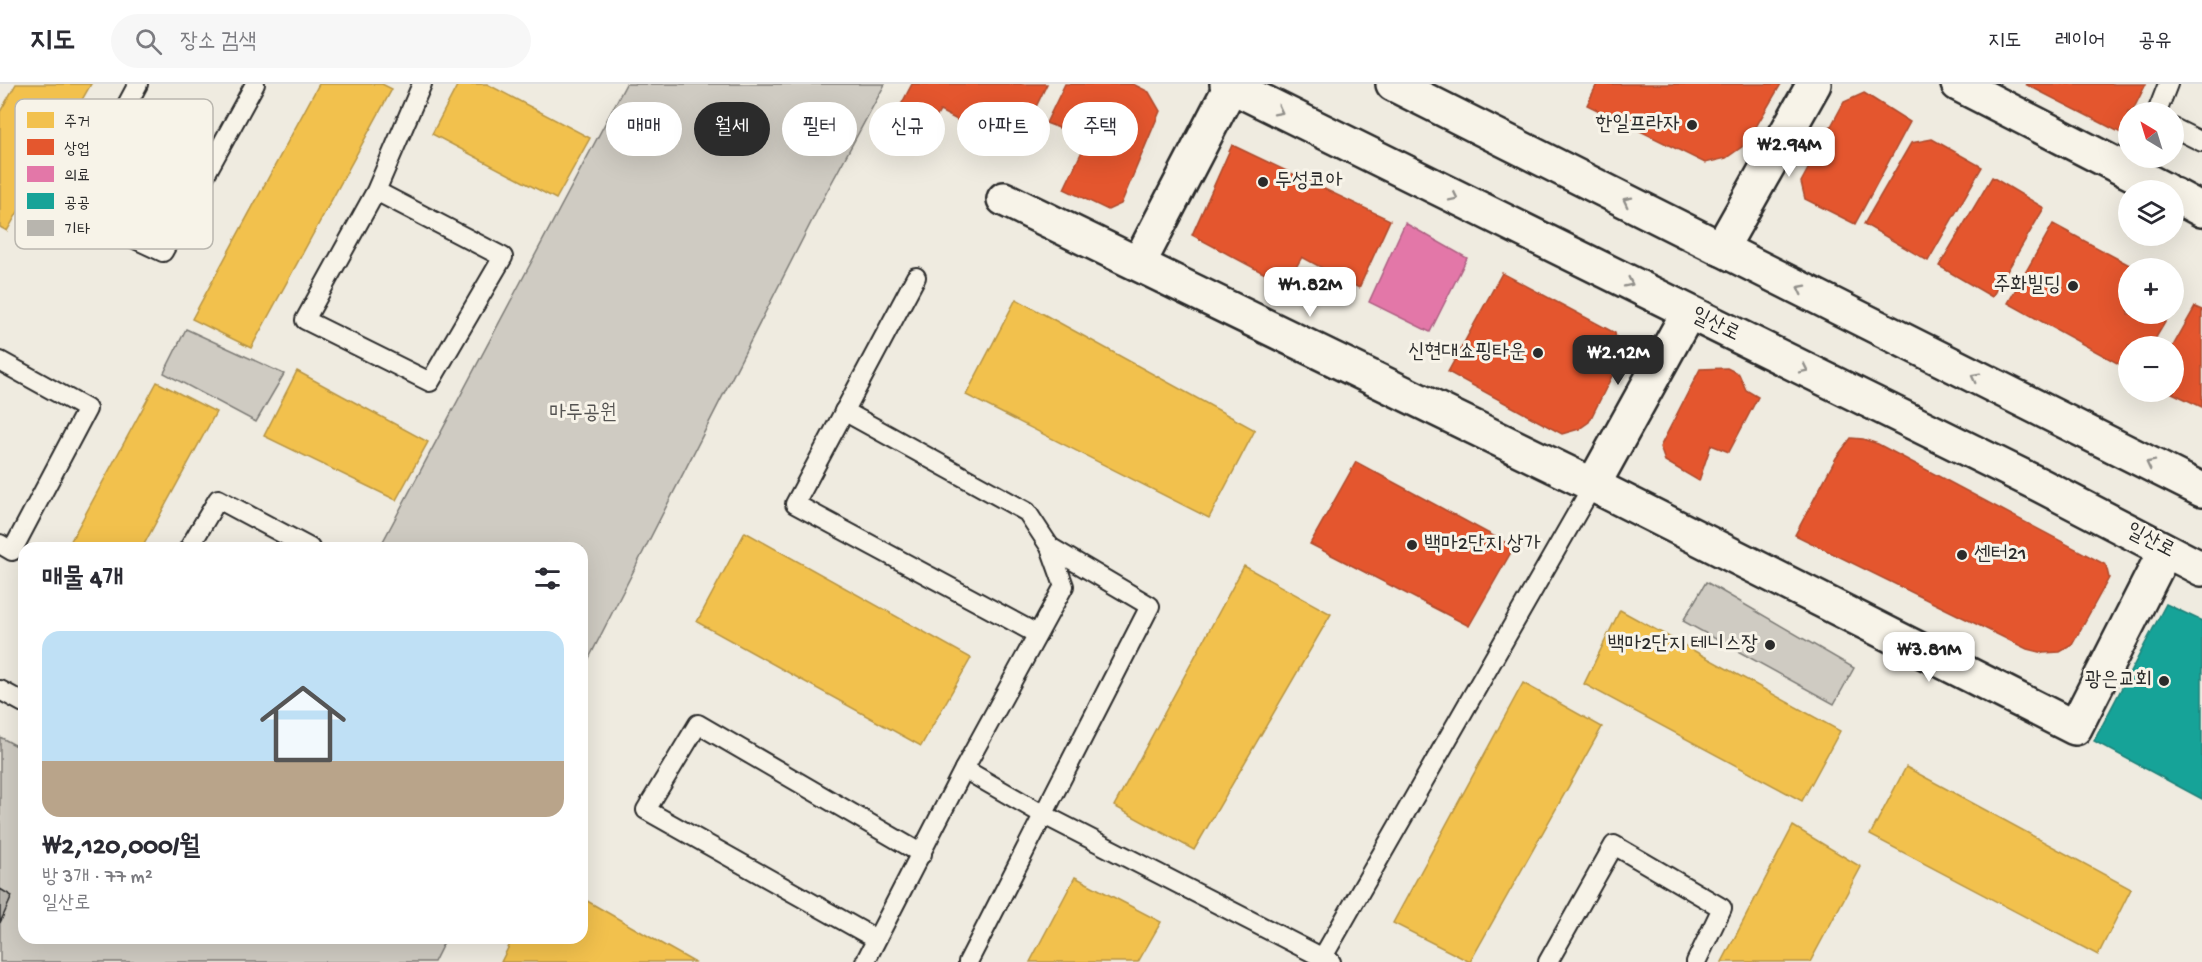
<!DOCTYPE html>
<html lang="ko">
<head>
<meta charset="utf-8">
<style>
  :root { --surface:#fff; --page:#f7f7f7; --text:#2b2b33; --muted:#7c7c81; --line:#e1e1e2; --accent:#2b2b2b }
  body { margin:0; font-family:"Gochi Hand","Poor Story",sans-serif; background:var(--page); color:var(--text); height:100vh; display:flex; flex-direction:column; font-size:22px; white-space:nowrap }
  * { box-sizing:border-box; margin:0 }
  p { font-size:20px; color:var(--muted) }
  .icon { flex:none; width:33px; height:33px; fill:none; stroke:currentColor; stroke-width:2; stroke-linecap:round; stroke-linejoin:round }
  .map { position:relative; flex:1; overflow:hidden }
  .drawer { position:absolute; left:18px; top:458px; width:570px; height:402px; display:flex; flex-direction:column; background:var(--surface); border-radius:18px; box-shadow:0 6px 24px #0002 }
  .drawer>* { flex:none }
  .top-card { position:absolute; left:606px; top:18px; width:570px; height:54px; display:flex; gap:12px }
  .needle { width:39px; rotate:322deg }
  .controls { position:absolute; left:2118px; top:18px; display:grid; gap:12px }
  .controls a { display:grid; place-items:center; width:66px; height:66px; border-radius:50%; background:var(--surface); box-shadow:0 6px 24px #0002; font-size:30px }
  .price { position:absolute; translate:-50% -51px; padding:0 14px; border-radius:12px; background:#fff; color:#222; font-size:20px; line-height:39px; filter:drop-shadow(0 2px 3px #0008) }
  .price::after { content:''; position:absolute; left:50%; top:36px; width:18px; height:14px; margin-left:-9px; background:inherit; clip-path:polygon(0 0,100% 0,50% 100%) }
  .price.active { background:var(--accent); color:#fff }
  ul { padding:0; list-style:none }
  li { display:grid; align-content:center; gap:12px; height:318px; padding:0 24px }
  li span { display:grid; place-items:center; height:186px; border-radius:18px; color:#555 }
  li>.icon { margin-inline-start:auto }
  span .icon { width:108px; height:108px; fill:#fffc; stroke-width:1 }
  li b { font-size:26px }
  h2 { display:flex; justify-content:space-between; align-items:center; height:72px; padding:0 24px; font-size:26px }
  .pill { padding:0 21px; border-radius:27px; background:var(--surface); box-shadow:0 6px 24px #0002; font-size:21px; line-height:54px }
  .pill.active { background:var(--accent); color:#fff }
  header { display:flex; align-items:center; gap:36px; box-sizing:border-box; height:84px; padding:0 30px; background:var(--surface); border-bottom:2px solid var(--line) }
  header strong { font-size:28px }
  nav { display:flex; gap:33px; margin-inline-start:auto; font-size:21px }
  .search { width:420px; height:54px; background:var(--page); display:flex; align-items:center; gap:15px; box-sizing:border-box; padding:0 21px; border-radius:33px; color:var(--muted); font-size:22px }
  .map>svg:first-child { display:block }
  .green { fill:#cfcbc2; stroke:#7d7b76; stroke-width:1.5 }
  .homes { fill:#f2c14e; stroke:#b69444; stroke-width:1.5 }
  .shops { fill:#e4572e; stroke:#ac4a2d; stroke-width:1.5 }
  .health { fill:#e377a8; stroke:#ac6082; stroke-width:1.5 }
  .public { fill:#17a398; stroke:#1d7f77; stroke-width:1.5 }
  .building { fill:#b8b5ae; stroke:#2b2b2b; stroke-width:1.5 }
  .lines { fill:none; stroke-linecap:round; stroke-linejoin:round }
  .service-casing { stroke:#2b2b2b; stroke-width:22 }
  .minor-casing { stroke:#2b2b2b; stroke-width:38 }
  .primary-casing { stroke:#2b2b2b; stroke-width:38 }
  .service { stroke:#f7f3e8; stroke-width:18 }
  .minor { stroke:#f7f3e8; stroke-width:33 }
  .primary { stroke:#f7f3e8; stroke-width:33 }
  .oneway { stroke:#918f8a }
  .poi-dot { fill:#2b2b2b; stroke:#f7f3e8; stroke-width:2 }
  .labels { text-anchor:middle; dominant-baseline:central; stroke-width:6; stroke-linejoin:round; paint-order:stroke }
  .poi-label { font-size:21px; fill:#2b2b2b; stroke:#f7f3e8; text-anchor:end }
  .street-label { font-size:21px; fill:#2b2b2b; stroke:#f7f3e8 }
  .park-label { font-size:21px; fill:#545351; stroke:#f7f3e8 }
  .key { fill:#f7f3e8; stroke:#bab7af; stroke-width:1.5 }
  .key-label { font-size:16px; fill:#2b2b2b }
</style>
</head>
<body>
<header>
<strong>지도</strong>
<div class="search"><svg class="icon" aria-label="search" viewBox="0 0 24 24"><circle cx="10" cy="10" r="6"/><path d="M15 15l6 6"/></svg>장소 검색</div>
<nav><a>지도</a><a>레이어</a><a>공유</a></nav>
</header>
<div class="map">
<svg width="2202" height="878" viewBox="0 0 2202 878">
  <rect width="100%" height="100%" fill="#efebe0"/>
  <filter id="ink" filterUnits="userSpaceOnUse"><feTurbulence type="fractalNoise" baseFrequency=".0167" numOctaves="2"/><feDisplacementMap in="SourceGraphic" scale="12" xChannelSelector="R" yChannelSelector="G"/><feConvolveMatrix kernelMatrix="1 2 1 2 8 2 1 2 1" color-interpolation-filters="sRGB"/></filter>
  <g filter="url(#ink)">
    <g class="green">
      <polygon points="626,0 885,0 825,111 582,588 582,464 380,463"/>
      <polygon points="186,245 284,290 256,338 164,289"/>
      <polygon points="1706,498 1854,584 1834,620 1683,537"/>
      <polygon points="0,653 24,666 24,854 446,854 434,878 0,878"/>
    </g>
    <g class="homes">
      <polygon points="16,0 91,0 7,147 0,143 0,28"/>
      <polygon points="319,0 382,0 392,5 251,264 192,235"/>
      <polygon points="458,0 487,0 590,54 556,115 432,50"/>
      <polygon points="1016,215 1255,346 1209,434 966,311"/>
      <polygon points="297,287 428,358 396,416 264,352"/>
      <polygon points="157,298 216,328 142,464 67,464"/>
      <polygon points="745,448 971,574 921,662 697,538"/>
      <polygon points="1244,482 1331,530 1194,766 1114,722"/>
      <polygon points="1620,526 1840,647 1802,717 1584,600"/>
      <polygon points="1523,599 1602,643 1470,878 1393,839"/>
      <polygon points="1906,683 2131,805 2098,871 1870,751"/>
      <polygon points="1793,742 1861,783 1810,878 1722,878"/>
      <polygon points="1075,793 1161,838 1138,878 1030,878"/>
      <polygon points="582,814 669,864 694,878 501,878 513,854 582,854"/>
    </g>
    <g class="shops">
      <polygon points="912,0 1047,0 1015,66 940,27 922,59 891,40"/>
      <polygon points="1065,0 1133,0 1149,8 1160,27 1121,120 1108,126 1064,105 1085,61 1075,50 1046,39"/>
      <polygon points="1597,0 1781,0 1746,60 1726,74 1705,79 1587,21"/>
      <polygon points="2025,0 2146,0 2132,28 2128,28 2128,35 2121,49"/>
      <polygon points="1864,9 1910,38 1855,140 1805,115 1801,98 1844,18"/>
      <polygon points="1932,55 1982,83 1928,177 1864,140 1911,59"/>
      <polygon points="1232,61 1390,136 1359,204 1302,173 1286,201 1192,151"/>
      <polygon points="1992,93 2044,124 1992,213 1939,182"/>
      <polygon points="2053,140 2135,184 2128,184 2128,230 2170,230 2151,262 2128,262 2128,285 2008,219"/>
      <polygon points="1502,189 1615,249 1620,276 1589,338 1579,345 1562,350 1448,288"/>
      <polygon points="2195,223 2202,226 2202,323 2170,308 2174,308 2173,262"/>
      <polygon points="1727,284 1739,290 1746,306 1758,313 1729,368 1711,361 1699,397 1665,377 1660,363 1700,285"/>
      <polygon points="1851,354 1863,355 1878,360 2106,481 2109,494 2072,561 2060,568 2043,569 2027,565 1795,451 1836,374"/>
      <polygon points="1356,378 1514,463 1469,542 1310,460"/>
    </g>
    <polygon class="health" points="1405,139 1467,174 1430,248 1369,218"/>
    <polygon class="public" points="2166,520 2202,537 2202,715 2094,657"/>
    <polygon class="building" points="0,805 12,812 0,839"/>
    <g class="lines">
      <defs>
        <g id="service">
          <polyline points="138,0 71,125 163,168 255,0"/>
          <polyline points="2157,28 2168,0"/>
          <polyline points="2174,44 2202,58"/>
          <polyline points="376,107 503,173 430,298 305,236 376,107 422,0"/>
          <polyline points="916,193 795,420 1037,550"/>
          <polyline points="0,277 87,325 12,467 0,460"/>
          <polyline points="844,327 1027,428 1050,463 1064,502 964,685 865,878"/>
          <polyline points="189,464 218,415 310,464"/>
          <polyline points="0,606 24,619"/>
          <polyline points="964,685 1044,731 1331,878"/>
          <polyline points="876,855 646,726 698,640 922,770"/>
          <polyline points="968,878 1150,522 1050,463"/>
          <polyline points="1320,878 1593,401"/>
          <polyline points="1548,878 1614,761 1722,824 1696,878"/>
        </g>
        <g id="minor">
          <polyline points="1958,0 2165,106"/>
          <polyline points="2174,111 2202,126"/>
          <polyline points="1004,115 1593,401 2075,644 2165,467"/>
          <polyline points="1721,165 1814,0"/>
          <polyline points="1139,179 1231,2"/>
          <polyline points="1593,401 1688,229"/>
        </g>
        <g id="primary">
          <polyline points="1227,0 2040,401 2202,485"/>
          <polyline points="1393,0 2202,406"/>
        </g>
      </defs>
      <use href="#service" class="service-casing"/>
      <use href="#minor" class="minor-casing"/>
      <use href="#primary" class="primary-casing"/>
      <use href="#service" class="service"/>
      <use href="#minor" class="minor"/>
      <use href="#primary" class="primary"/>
    </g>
    <defs><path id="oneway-chevron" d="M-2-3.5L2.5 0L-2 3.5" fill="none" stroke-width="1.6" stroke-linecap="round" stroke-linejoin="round" transform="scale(1.5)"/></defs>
    <g class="oneway">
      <use href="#oneway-chevron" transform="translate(1279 27) rotate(27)"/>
      <use href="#oneway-chevron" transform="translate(1454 113) rotate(26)"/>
      <use href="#oneway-chevron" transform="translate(1627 117) rotate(-153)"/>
      <use href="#oneway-chevron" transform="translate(1629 199) rotate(26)"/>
      <use href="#oneway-chevron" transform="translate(1801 205) rotate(-153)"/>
      <use href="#oneway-chevron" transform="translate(1804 285) rotate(26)"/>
      <use href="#oneway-chevron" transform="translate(1975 293) rotate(-153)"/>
      <use href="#oneway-chevron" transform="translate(2150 380) rotate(-153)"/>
    </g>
  </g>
  <g class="poi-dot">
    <circle cx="1692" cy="41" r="6"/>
    <circle cx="1263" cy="98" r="6"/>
    <circle cx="2073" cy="202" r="6"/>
    <circle cx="1538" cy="269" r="6"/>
    <circle cx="1412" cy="461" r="6"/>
    <circle cx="1962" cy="471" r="6"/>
    <circle cx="1770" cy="561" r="6"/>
    <circle cx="2164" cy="597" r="6"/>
  </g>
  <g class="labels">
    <g class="poi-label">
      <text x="1680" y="41">한일프라자</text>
      <text x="1275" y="98" text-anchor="start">두성코아</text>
      <text x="2061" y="202">주화빌딩</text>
      <text x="1526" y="269">신현대쇼핑타운</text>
      <text x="1424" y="461" text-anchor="start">백마2단지 상가</text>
      <text x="1974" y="471" text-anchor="start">센터21</text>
      <text x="1758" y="561">백마2단지 테니스장</text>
      <text x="2152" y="597">광은교회</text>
    </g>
    <g class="street-label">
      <text transform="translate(1715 242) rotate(26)">일산로</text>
      <text transform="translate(2150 458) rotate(27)">일산로</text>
    </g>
    <g class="park-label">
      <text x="583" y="330">마두공원</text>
    </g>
  </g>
  <rect x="15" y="15" width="198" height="150" rx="9" class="key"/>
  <rect x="27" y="28" width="27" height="16" fill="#f2c14e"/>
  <rect x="27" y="55" width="27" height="16" fill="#e4572e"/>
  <rect x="27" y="82" width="27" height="16" fill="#e377a8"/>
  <rect x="27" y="109" width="27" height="16" fill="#17a398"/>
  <rect x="27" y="136" width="27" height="16" fill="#b8b5ae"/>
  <g class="key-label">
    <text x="64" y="42">주거</text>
    <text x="64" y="69">상업</text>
    <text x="64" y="96">의료</text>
    <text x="64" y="123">공공</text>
    <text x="64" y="150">기타</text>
  </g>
</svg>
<div class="controls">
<a><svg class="needle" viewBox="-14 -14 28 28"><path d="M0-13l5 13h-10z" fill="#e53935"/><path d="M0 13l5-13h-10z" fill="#7c7c81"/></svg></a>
<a><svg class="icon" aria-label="layers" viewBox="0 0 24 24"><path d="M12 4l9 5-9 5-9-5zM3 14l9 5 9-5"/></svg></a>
<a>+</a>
<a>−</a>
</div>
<b class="price" style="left:1789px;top:94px">₩2.94M</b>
<b class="price" style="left:1310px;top:234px">₩1.82M</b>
<b class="price active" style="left:1618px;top:302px">₩2.12M</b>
<b class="price" style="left:1929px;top:599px">₩3.81M</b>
<div class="top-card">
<a class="pill">매매</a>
<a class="pill active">월세</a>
<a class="pill">필터</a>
<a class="pill">신규</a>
<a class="pill">아파트</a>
<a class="pill">주택</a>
</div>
<section class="drawer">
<h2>매물 4개<svg class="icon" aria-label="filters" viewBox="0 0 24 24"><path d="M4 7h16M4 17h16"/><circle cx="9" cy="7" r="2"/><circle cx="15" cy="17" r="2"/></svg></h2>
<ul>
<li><span style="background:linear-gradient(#bfe0f5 70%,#b9a48a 0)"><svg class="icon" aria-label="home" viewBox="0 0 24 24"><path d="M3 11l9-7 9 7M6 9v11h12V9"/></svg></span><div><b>₩2,120,000/월</b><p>방 3개 · 77 m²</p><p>일산로</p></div></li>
</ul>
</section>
</div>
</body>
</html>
